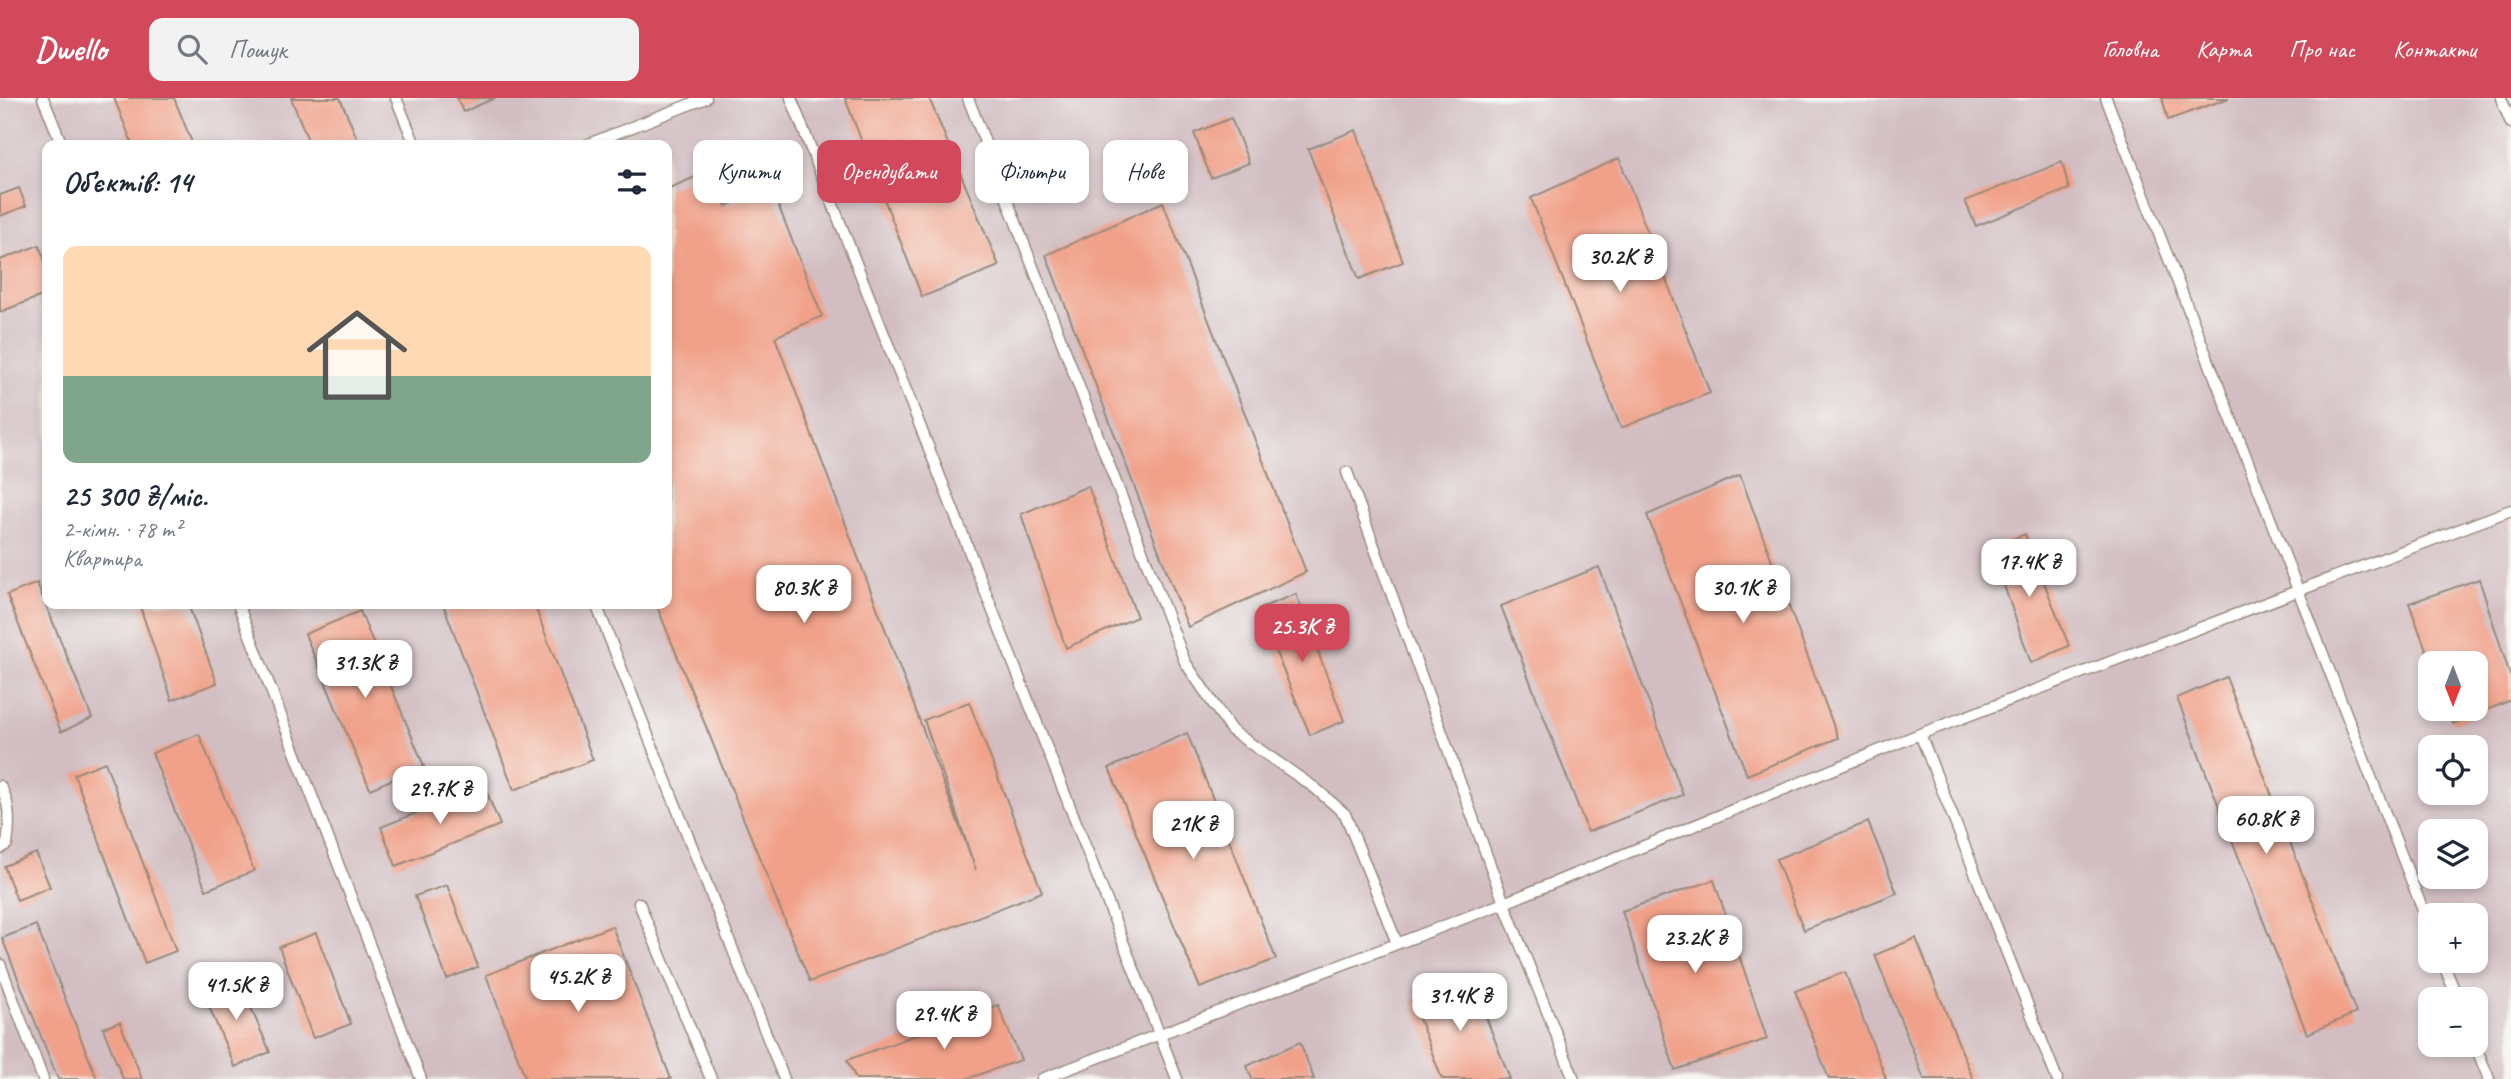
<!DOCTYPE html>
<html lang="uk">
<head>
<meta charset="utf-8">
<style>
  :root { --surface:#fff; --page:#f2f2f3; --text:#1f2937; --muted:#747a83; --accent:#d1495b }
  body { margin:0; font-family:Caveat,sans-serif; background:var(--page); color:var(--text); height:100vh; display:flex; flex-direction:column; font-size:26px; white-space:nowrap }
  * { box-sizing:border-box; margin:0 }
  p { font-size:23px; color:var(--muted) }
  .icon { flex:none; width:38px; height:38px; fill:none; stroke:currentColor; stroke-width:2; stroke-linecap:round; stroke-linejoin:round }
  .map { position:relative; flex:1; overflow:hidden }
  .side { position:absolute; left:42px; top:42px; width:630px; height:469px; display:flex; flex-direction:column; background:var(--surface); border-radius:14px; box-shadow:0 4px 10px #0003 }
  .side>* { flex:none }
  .top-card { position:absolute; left:693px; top:42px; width:665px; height:63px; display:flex; gap:14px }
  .needle { width:46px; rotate:180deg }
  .controls { position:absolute; left:2418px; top:553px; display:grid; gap:14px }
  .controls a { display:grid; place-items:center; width:70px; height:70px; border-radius:14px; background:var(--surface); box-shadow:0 4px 10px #0003; font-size:35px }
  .price { position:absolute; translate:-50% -60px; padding:0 16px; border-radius:14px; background:#fff; color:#222; font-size:23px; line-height:46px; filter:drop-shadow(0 2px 4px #0008) }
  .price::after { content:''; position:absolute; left:50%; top:42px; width:21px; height:16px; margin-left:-10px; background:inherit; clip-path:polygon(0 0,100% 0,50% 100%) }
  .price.active { background:var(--accent); color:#fff }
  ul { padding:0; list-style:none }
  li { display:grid; align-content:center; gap:14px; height:371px; padding:0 21px }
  li span { display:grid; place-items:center; height:217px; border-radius:14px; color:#555 }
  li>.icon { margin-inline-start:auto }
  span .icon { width:126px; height:126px; fill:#fffc; stroke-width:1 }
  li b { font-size:30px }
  h2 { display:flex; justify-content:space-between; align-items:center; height:84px; padding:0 21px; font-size:30px }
  .tag { padding:0 24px; border-radius:14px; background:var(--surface); box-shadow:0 4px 10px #0003; font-size:24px; line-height:63px }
  .tag.active { background:var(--accent); color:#fff }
  header { display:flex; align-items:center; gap:42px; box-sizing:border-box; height:98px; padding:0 35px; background:var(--accent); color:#fff }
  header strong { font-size:33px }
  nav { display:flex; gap:38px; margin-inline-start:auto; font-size:24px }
  .search { width:490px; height:63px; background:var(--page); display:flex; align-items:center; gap:18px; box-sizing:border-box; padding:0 24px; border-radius:14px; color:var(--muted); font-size:26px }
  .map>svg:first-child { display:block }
  .industrial { fill:#d2bec2; fill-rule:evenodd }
  .building { fill:#f1a189 }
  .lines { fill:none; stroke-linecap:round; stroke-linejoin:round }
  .service-casing { stroke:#988a7c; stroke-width:13 }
  .service { stroke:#fff; stroke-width:10 }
</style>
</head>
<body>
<header>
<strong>Dwello</strong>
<div class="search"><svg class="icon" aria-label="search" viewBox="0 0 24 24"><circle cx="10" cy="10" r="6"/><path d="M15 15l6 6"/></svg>Пошук</div>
<nav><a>Головна</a><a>Карта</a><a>Про нас</a><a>Контакти</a></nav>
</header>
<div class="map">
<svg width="2511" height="981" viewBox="0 0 2511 981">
  <rect width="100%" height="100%" fill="#f6f6f2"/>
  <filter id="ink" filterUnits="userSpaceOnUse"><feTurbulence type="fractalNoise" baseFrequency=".0143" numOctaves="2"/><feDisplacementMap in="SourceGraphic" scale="14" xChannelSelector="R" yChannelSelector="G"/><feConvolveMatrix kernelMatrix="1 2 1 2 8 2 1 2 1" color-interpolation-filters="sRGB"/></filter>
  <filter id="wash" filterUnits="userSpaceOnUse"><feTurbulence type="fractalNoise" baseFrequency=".00686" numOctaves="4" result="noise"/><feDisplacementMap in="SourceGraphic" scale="28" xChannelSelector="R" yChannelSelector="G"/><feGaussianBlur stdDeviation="1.57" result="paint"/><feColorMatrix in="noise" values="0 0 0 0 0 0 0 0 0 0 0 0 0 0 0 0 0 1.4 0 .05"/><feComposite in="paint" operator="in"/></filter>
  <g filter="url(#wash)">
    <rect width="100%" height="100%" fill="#f4ead9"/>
    <path class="industrial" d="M0,0h2511v981h-2511zM47,47h620v459h-620zM2431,565h45v46h-45zM2431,649h45v46h-45zM2431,733h45v46h-45zM2431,817h45v46h-45zM2431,901h45v46h-45z"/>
    <g id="blocks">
      <g class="building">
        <polygon points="114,0 174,0 193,47 133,47"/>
        <polygon points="291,0 340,0 360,47 310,47"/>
        <polygon points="457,0 495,0 463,14"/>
        <polygon points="845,0 929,0 999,168 922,199"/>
        <polygon points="2162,0 2229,0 2168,22"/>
        <polygon points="1231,20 1249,65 1211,80 1194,35"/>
        <polygon points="1356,32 1403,164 1359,181 1308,51"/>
        <polygon points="1619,60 1710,295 1621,330 1531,100"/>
        <polygon points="2062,64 2069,91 1976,128 1965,103"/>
        <polygon points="712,72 726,108 771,89 822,218 775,239 976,772 924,622 969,604 1042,794 810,884 656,506 667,506 667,91"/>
        <polygon points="19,90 26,108 0,118 0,97"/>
        <polygon points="1163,104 1306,474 1188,529 1046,157"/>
        <polygon points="39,147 47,168 47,196 0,214 0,162"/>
        <polygon points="1740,377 1838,640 1747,677 1647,417"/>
        <polygon points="1088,388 1137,519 1066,550 1021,416"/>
        <polygon points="2025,436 2069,548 2031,565 1991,450"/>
        <polygon points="1599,469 1683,697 1588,734 1501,508"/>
        <polygon points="2479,481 2511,580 2511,602 2453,626 2448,611 2476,611 2476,565 2431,565 2409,505"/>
        <polygon points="37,485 92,620 61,634 7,497"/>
        <polygon points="1296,496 1344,623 1310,637 1258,511"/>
        <polygon points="139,506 188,506 217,585 172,602"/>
        <polygon points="443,506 534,506 593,662 514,692"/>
        <polygon points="360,513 424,668 370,691 305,536"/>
        <polygon points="2226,579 2356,915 2307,936 2177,600"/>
        <polygon points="1187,635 1276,861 1200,890 1109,670"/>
        <polygon points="199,636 254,773 206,792 152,655"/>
        <polygon points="105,664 176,853 145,865 74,676"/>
        <polygon points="484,688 500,727 396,768 381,729"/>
        <polygon points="1868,724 1897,795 1804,832 1776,761"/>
        <polygon points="36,755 50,789 17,802 4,768"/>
        <polygon points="1714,782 1767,941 1675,972 1622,813"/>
        <polygon points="447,787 478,869 447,881 415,798"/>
        <polygon points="36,827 97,981 58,981 2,840"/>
        <polygon points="612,828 671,981 526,981 486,877"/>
        <polygon points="316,835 351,926 313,940 279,849"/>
        <polygon points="1916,840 1973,981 1924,981 1875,857"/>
        <polygon points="1845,874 1886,981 1829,981 1795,893"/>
        <polygon points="1470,878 1510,981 1442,981 1412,902"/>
        <polygon points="238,880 270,954 235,969 203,895"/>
        <polygon points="998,907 1021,962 966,981 856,981 847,962"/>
        <polygon points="120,924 142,981 123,981 103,930"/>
        <polygon points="1300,944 1314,981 1252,981 1247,968"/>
      </g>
    </g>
  </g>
  <g filter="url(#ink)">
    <use href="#blocks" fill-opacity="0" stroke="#988a7c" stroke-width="2"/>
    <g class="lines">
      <defs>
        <g id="service">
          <polyline points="43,0 62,47"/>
          <polyline points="396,0 415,47"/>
          <polyline points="791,0 1177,981"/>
          <polyline points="968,0 1185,564 1231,632 1315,690 1345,716 1397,845"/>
          <polyline points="2106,0 2431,833"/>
          <polyline points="2501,0 2511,25"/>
          <polyline points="586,47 706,0"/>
          <polyline points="1347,374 1504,805 1574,981"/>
          <polyline points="238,506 421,981"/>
          <polyline points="596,506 784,981"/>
          <polyline points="1920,636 2511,412"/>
          <path d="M0,688c11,17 10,39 7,58l-7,5"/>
          <polyline points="639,805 711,981"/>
          <polyline points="2442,863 2458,901"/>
          <polyline points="0,866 43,981"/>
          <polyline points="2475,947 2489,981"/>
          <polyline points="1042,981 1504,805 1920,636 2057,981"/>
        </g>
      </defs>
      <use href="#service" class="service-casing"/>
      <use href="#service" class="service"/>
    </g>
  </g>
</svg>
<div class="controls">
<a><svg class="needle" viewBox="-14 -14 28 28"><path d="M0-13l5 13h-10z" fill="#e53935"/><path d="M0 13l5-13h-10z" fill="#747a83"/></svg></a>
<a><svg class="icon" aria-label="locate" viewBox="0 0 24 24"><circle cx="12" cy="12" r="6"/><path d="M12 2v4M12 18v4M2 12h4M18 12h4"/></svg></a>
<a><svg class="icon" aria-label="layers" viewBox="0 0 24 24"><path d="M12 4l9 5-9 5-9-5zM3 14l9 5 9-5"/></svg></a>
<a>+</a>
<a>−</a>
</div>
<b class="price" style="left:1620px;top:196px">30.2K ₴</b>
<b class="price" style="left:2029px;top:501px">17.4K ₴</b>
<b class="price" style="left:804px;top:527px">80.3K ₴</b>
<b class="price" style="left:1743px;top:527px">30.1K ₴</b>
<b class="price active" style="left:1302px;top:566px">25.3K ₴</b>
<b class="price" style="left:365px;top:602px">31.3K ₴</b>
<b class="price" style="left:440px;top:728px">29.7K ₴</b>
<b class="price" style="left:2266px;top:758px">60.8K ₴</b>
<b class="price" style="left:1193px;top:763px">21K ₴</b>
<b class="price" style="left:1695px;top:877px">23.2K ₴</b>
<b class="price" style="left:578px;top:916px">45.2K ₴</b>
<b class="price" style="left:236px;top:924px">41.5K ₴</b>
<b class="price" style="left:1460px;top:935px">31.4K ₴</b>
<b class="price" style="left:944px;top:953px">29.4K ₴</b>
<div class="top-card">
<a class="tag">Купити</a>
<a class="tag active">Орендувати</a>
<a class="tag">Фільтри</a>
<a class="tag">Нове</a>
</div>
<section class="side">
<h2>Об’єктів: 14<svg class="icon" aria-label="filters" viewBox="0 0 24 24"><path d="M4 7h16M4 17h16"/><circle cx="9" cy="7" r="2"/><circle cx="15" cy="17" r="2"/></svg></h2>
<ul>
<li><span style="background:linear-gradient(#ffd9b3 60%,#7fa58c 0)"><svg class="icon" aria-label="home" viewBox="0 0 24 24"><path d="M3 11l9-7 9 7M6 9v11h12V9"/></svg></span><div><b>25 300 ₴/міс.</b><p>2-кімн. · 78 m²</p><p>Квартира</p></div></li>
</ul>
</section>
</div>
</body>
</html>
